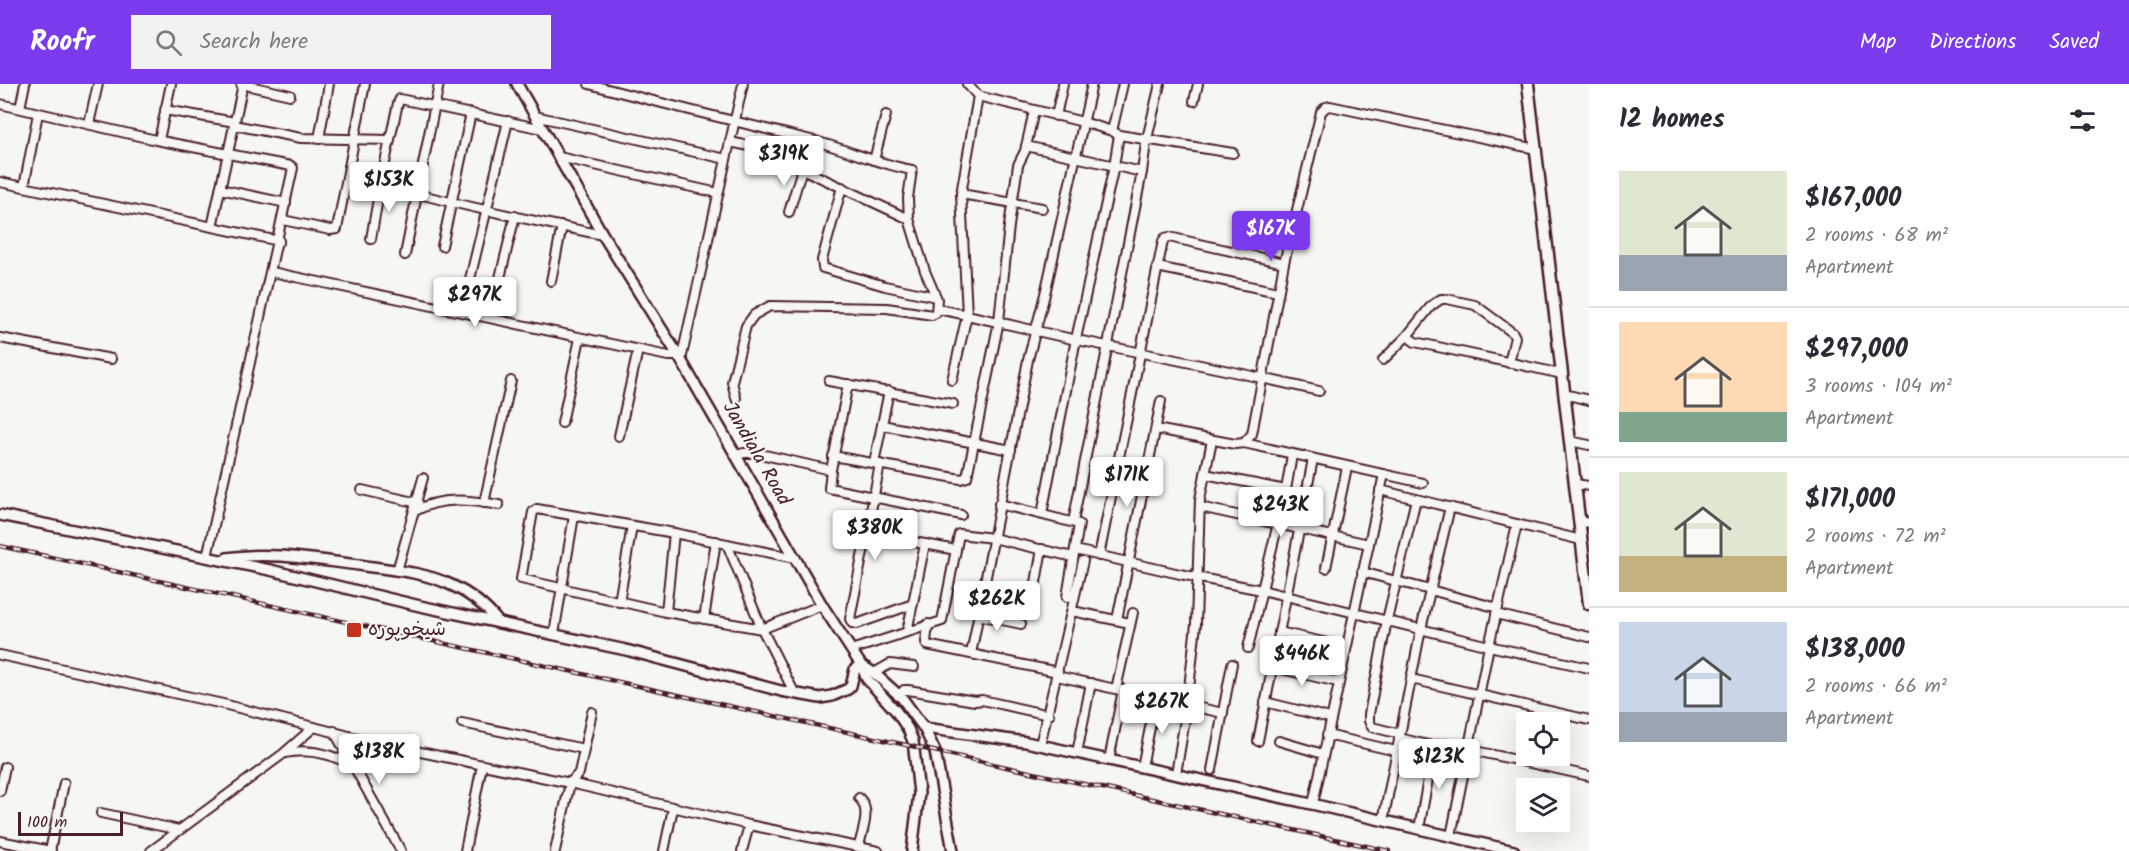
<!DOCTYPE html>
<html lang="en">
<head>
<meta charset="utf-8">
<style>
  :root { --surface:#fff; --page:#f2f2f3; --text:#2b2b33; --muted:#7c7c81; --line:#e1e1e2; --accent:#7c3aed }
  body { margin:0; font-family:Kalam,"Playpen Sans Arabic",sans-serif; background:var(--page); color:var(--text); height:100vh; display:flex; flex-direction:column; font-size:22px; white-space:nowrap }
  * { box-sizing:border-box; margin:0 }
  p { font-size:20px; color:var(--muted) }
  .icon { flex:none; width:33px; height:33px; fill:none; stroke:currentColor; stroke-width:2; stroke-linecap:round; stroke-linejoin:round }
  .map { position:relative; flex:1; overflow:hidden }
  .details { display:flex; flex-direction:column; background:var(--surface); width:540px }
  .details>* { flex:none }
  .fabs { position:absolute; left:1516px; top:628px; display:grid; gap:12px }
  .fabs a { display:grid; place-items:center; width:54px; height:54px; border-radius:0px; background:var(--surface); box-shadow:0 6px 24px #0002; font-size:30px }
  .scale { position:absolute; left:18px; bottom:15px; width:105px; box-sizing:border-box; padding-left:6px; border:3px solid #4a1f2b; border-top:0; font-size:16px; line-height:21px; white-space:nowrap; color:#4a1f2b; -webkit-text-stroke:4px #f6f6f2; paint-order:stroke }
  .price { position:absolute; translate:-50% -51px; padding:0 14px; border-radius:6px; background:#fff; color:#222; font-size:20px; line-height:39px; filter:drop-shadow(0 2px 3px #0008) }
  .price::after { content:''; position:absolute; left:50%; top:36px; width:18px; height:14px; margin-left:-9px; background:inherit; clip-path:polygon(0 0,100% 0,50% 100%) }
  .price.active { background:var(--accent); color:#fff }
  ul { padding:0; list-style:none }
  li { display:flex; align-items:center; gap:18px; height:150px; padding:0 30px }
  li+li { border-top:2px solid var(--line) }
  li span { display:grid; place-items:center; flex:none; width:168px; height:120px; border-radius:0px; color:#555 }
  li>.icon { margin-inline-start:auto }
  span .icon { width:72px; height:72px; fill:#fffc; stroke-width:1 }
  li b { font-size:26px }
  h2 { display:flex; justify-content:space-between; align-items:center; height:72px; padding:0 30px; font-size:26px }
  header { display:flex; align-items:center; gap:36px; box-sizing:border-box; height:84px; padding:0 30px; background:var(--accent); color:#fff }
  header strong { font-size:28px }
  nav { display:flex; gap:33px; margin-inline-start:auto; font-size:21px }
  .search { width:420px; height:54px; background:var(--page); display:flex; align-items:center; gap:15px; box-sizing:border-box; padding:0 21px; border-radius:0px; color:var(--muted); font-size:22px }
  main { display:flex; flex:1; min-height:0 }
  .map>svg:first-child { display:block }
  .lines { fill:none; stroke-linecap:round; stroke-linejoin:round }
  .minor-casing { stroke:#4a1f2b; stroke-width:12 }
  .tertiary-casing { stroke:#4a1f2b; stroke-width:14 }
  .secondary-casing { stroke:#4a1f2b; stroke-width:15 }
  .minor { stroke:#f6f6f2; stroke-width:8 }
  .tertiary { stroke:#f6f6f2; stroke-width:9 }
  .secondary { stroke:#f6f6f2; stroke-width:10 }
  .rail-casing { stroke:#4a1f2b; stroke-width:4.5 }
  .rail { stroke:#f6f6f2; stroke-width:2; stroke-dasharray:7; stroke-linecap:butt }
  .poi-dot { fill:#c8321e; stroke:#f6f6f2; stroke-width:2 }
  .labels { text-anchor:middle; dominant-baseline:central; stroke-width:4.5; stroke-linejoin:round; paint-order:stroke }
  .street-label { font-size:20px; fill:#4a1f2b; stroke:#f6f6f2 }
  .poi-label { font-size:20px; fill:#4a1f2b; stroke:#f6f6f2; text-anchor:start }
</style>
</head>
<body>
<header>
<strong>Roofr</strong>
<div class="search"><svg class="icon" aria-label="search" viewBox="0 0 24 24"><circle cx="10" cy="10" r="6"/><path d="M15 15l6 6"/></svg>Search here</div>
<nav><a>Map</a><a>Directions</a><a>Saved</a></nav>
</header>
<main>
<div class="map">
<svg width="1589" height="767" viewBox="0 0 1589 767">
  <rect width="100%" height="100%" fill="#f6f6f2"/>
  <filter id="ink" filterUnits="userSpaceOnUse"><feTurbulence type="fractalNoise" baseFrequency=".0167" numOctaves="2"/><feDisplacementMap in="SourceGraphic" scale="12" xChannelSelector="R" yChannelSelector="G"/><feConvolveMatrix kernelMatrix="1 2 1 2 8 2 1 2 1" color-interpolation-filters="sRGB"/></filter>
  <g filter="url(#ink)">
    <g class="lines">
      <defs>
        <g id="minor">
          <polyline points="241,0 290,11"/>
          <path d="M589,0c74,20 148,38 222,56 35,9 67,24 101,30l-4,28 1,21 16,52 12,28 -1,14 -4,2 -45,-7 -117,-2 -16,9 -8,11 -14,56 4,16"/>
          <polyline points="967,0 978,12 1083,38 1112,47 1119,51 1233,69"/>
          <polyline points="1194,17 1198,0"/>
          <polyline points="0,20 156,56 291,82 293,84 207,473"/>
          <polyline points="20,24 25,0"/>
          <polyline points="165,26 235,38"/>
          <polyline points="535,32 726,75"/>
          <polyline points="1056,32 1063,0"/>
          <polyline points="89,40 98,0"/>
          <polyline points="234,41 301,54 390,56"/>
          <path d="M543,45l-143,-30 -2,4 -17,78c10,11 193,48 222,54"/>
          <polyline points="1112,47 1123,0"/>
          <polyline points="319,55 329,0"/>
          <polyline points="159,56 171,0"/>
          <polyline points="730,58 759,64 776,69 802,85 909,135"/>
          <polyline points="1026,62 1142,88"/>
          <polyline points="559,73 718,109"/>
          <polyline points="874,76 886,31"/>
          <polyline points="0,98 279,157"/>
          <polyline points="24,103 38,29"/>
          <polyline points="842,103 822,176 823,184 885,202 936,213"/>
          <polyline points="220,105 286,119"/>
          <polyline points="961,110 1042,124"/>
          <polyline points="789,128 802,85"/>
          <polyline points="283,136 330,146 337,145 365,0"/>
          <polyline points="212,143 243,0"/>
          <polyline points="371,155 381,97"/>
          <polyline points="442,162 471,29"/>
          <polyline points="405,171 439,0"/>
          <polyline points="1157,183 1278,208"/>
          <polyline points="272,188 668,272 679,272"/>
          <polyline points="470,195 508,37"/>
          <polyline points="551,197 562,142"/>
          <polyline points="499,198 515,132"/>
          <path d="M938,225c46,9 92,21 139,31 81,16 162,32 242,51"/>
          <polyline points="1407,252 1415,258 1562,290"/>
          <polyline points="0,254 111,275"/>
          <polyline points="681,276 743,0"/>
          <polyline points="1383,276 1407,252 1431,222 1441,215 1447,215 1475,221 1513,249 1515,253 1509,279"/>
          <polyline points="952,296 967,231 961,110 978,12"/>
          <polyline points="829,297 953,320"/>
          <polyline points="848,300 831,386 829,404 961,431"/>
          <polyline points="1564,310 1589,316"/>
          <polyline points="562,339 580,254"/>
          <polyline points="882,341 1011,366"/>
          <polyline points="1156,345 1235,360 1244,359 1423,399"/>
          <polyline points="619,352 638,266"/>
          <polyline points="1570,357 1589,361"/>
          <polyline points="1244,359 1252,350 1284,179 1321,28 1326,23 1330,22 1536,65"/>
          <polyline points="736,371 744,369 756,369 831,386"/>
          <polyline points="833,372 961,395 967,393 999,237 1009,142 1018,81 1025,67 1034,27"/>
          <polyline points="874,379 889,307"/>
          <polyline points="880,380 850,535 852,539 857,540 913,520"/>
          <polyline points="1205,390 1286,406"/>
          <polyline points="1575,400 1589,402"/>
          <polyline points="362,406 418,419"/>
          <polyline points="1380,406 1581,456"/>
          <polyline points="484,419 511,297"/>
          <polyline points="999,420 1079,440 1067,513"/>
          <polyline points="1200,423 1369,460"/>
          <path d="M415,427c26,-15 56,-11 84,-6"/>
          <polyline points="1042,430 1076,255 1114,82 1119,51"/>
          <polyline points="1579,437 1589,439"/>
          <polyline points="1073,438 1142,88 1146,59 1160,0"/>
          <polyline points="867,449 956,466"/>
          <polyline points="727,460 762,545 795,610"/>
          <polyline points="1075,466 1180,490 1262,506 1489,562 1589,584"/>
          <polyline points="1099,472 1163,157 1165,154 1169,153 1284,179"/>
          <polyline points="795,474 674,449 537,425 533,428 521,495 666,528 762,545 822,521"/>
          <polyline points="1326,484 1347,383"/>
          <polyline points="397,487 423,394"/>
          <polyline points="1362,488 1498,524"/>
          <polyline points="1033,515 1042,465"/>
          <polyline points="619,518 632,442"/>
          <polyline points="1072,527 1130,539"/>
          <polyline points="666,528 674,449"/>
          <polyline points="1496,530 1589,553"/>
          <polyline points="978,531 1021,540"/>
          <polyline points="704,535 716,457"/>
          <polyline points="1117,536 1161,317"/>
          <polyline points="928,540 926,558 927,561 1058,588"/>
          <polyline points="907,548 925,460"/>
          <polyline points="1279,548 1345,563"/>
          <polyline points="554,550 574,432"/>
          <polyline points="1248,564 1286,406 1292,371"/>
          <polyline points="851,566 942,537 959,450 993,454 1073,473"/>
          <polyline points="971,570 1028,276 1045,210 1092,0"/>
          <polyline points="0,571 223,620 377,659 570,699 749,741 878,767"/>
          <polyline points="1272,583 1338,598"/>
          <polyline points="874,589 890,580 914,583"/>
          <polyline points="1057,592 1223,629"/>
          <polyline points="1411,595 1589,636"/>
          <polyline points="1116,605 1133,529"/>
          <polyline points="898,612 904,606 908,606 975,617 982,616 1049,631"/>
          <polyline points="1265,618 1330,634"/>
          <polyline points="462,639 584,665"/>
          <polyline points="334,647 401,767"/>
          <polyline points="1400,650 1372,643 1369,637 1369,630 1387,536 1416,415"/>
          <polyline points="1327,651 1396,667"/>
          <polyline points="1399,654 1432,662 1444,660 1589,692"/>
          <polyline points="1258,657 1313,375"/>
          <polyline points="1279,657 1323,670"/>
          <polyline points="1040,661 1083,477"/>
          <path d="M285,669c24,-5 46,0 68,13"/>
          <polyline points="1077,669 1091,599"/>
          <polyline points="1109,676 1123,606"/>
          <polyline points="1142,683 1156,614"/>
          <polyline points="1212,686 1232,580"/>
          <polyline points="1176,690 1187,623 1196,540 1200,415 1212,356"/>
          <polyline points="0,707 5,683"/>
          <polyline points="1313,720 1384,390"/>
          <polyline points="101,729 179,746"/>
          <polyline points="1383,737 1421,545 1450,423"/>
          <polyline points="1419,745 1434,662"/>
          <polyline points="1451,752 1489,562 1517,440"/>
          <polyline points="0,757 51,767"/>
          <path d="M859,762c3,-15 13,-36 0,-48"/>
          <polyline points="50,767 64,699"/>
          <polyline points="151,767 283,670 314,643"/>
          <polyline points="465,767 482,681"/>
          <polyline points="555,767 570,699 579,689 592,628"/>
          <polyline points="664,767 673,724"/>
          <polyline points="742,767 749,741"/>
        </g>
        <g id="tertiary">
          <polyline points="517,0 603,151 681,276 822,521 861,581 867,595 896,627 908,645 913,657 919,709 912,767"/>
          <polyline points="0,431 270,486 420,522 626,566 781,607 820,614 832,612 848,605 851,602 855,585 861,581"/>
          <path d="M227,474c44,-7 88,2 132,7 31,5 61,6 90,19 20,9 37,22 50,39"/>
          <polyline points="861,581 874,589 902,614 924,644 935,667 953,767"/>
          <polyline points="924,644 1026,658 1316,721 1514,767"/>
        </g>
        <polyline id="secondary" points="1528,0 1589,520"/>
      </defs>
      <use href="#minor" class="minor-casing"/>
      <use href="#tertiary" class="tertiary-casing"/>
      <use href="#secondary" class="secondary-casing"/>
      <use href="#minor" class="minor"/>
      <use href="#tertiary" class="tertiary"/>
      <use href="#secondary" class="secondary"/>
      <defs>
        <polyline id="rail" points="0,462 1389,767"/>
      </defs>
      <use href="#rail" class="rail-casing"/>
      <use href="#rail" class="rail"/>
    </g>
  </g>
  <rect class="poi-dot" x="346" y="538" width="16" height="16" rx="3"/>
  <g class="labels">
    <g class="street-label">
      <text transform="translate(756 370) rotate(60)">Jandiala Road</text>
    </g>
    <g class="poi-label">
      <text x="368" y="546">شیخوپورہ</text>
    </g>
  </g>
</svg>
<div class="fabs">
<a><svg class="icon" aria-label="locate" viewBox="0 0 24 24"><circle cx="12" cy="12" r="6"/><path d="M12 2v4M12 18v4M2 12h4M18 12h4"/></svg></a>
<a><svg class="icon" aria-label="layers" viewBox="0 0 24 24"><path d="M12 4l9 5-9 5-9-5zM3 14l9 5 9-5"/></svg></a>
</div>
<div class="scale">100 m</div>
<b class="price" style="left:784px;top:103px">$319K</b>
<b class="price" style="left:389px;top:129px">$153K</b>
<b class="price active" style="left:1271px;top:178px">$167K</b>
<b class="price" style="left:475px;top:244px">$297K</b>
<b class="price" style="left:1127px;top:424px">$171K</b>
<b class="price" style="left:1281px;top:454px">$243K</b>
<b class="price" style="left:875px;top:477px">$380K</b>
<b class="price" style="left:997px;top:548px">$262K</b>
<b class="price" style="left:1302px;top:603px">$446K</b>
<b class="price" style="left:1162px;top:651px">$267K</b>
<b class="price" style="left:379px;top:701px">$138K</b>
<b class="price" style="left:1439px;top:706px">$123K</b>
</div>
<section class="details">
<h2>12 homes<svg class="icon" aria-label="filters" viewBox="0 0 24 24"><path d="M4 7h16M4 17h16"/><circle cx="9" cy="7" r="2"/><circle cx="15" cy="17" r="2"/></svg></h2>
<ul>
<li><span style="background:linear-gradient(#dfe7d0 70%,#9aa5b1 0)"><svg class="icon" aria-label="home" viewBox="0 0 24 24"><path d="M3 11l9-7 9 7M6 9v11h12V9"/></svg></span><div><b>$167,000</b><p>2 rooms · 68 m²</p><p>Apartment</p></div></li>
<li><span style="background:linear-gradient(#ffd9b3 75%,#7fa58c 0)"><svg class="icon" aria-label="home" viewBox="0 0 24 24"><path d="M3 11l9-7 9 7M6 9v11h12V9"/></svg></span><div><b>$297,000</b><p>3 rooms · 104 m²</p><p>Apartment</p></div></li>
<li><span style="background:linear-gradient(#dfe7d0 70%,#c2b280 0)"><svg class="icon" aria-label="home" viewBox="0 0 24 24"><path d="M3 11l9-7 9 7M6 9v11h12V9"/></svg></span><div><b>$171,000</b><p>2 rooms · 72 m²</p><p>Apartment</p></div></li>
<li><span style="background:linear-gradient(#c9d6e8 75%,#9aa5b1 0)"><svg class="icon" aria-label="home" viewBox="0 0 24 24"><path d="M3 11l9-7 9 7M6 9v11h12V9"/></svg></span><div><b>$138,000</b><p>2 rooms · 66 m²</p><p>Apartment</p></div></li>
</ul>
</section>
</main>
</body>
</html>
